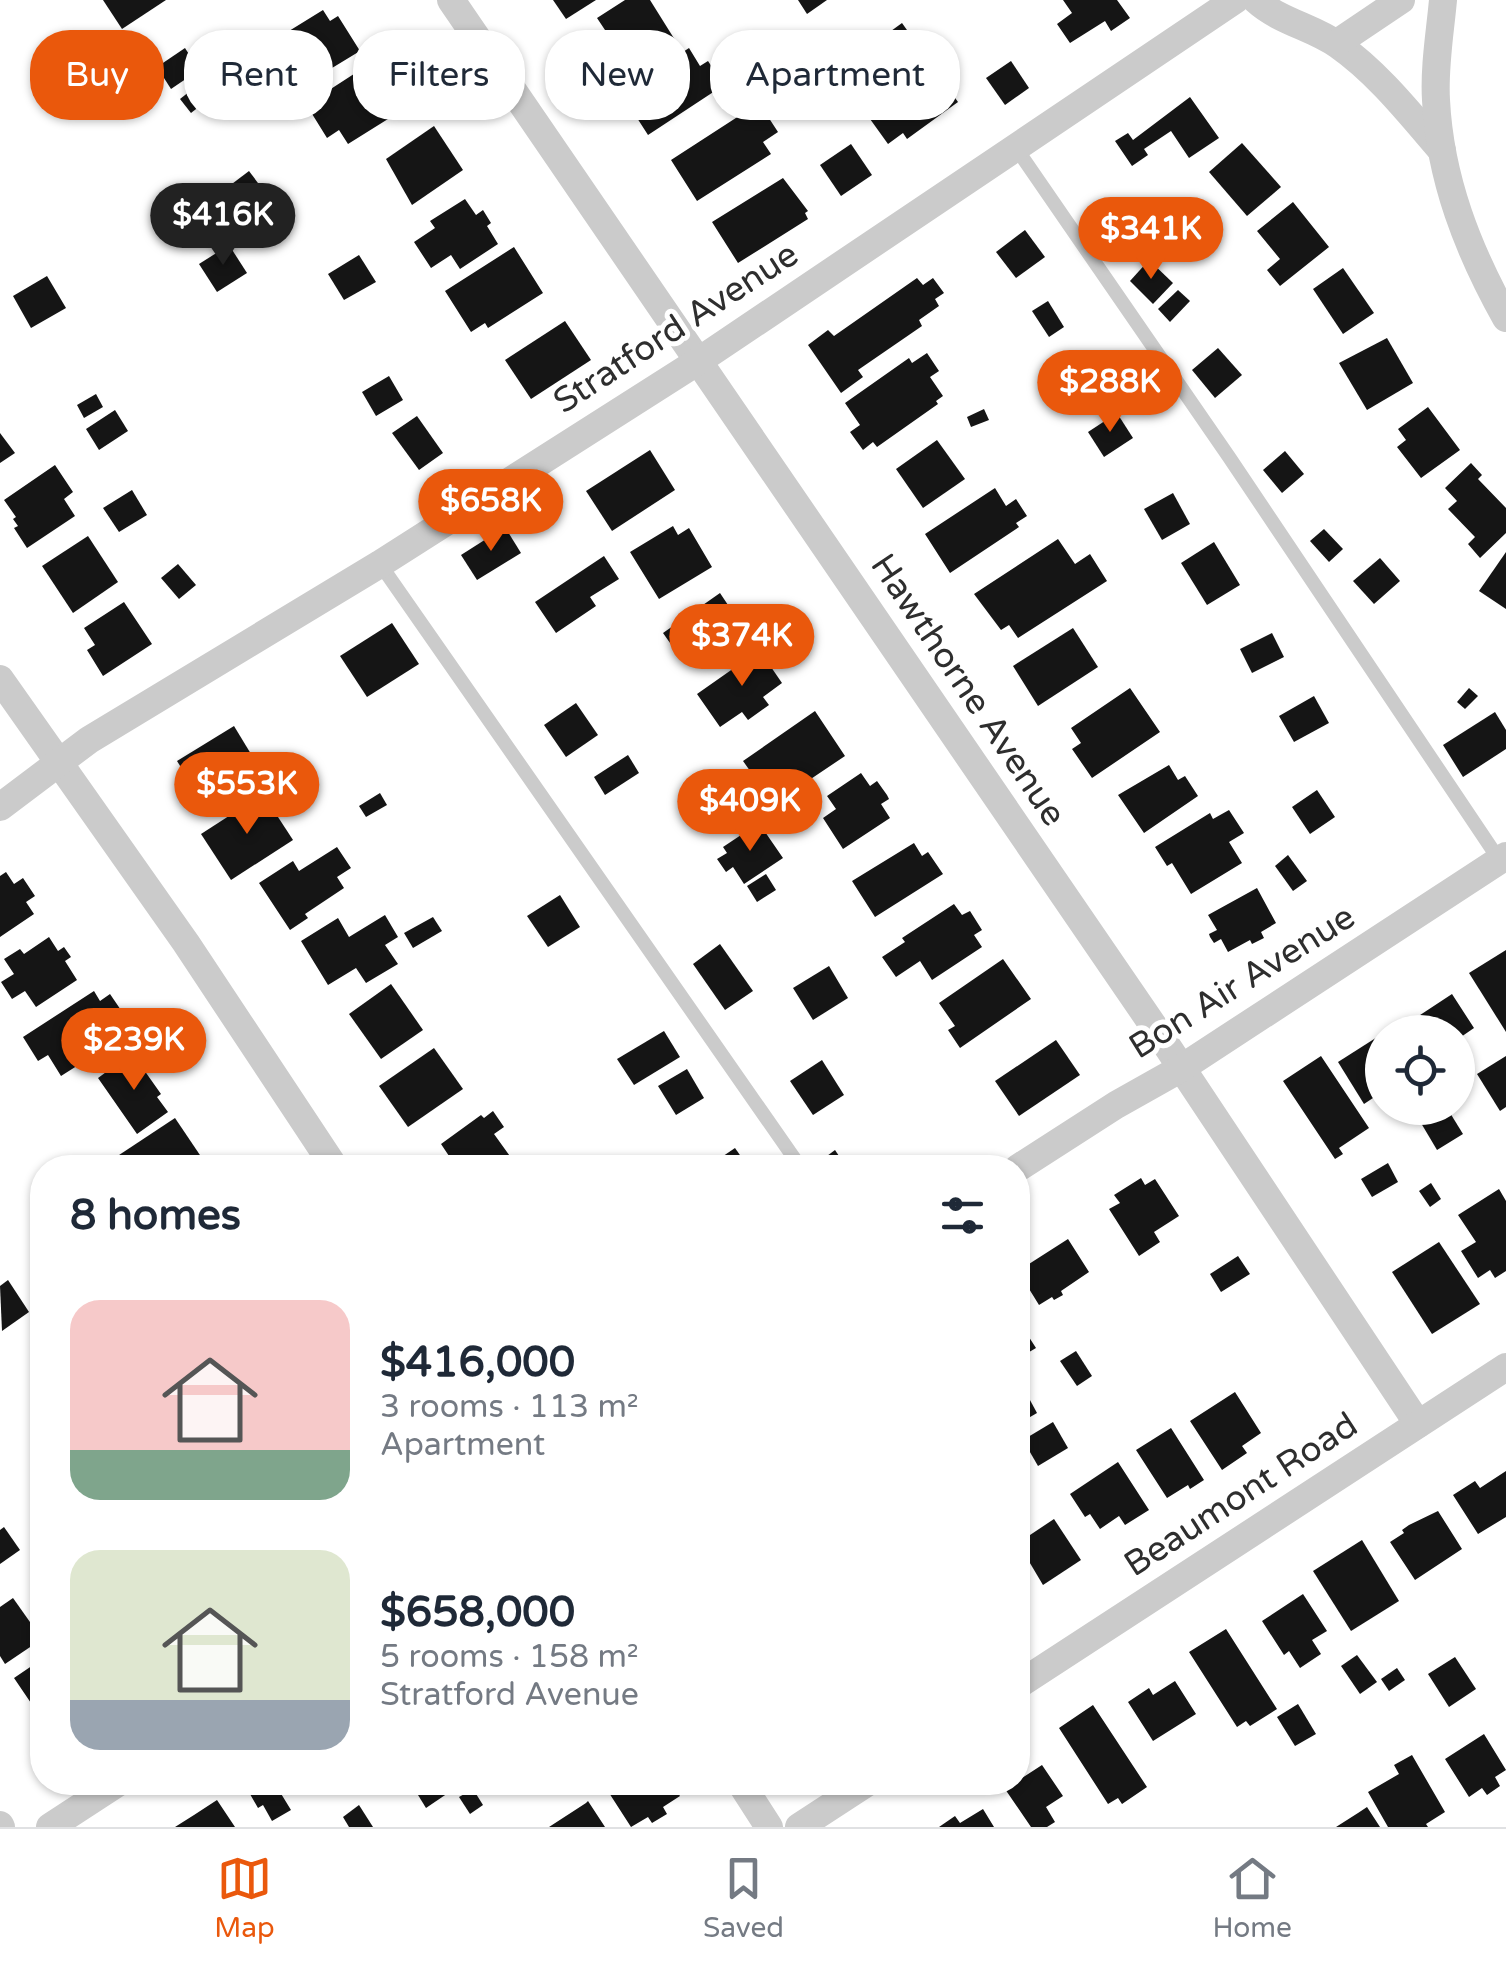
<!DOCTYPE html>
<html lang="en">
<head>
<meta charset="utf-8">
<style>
  :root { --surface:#fff; --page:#f2f2f3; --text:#1f2937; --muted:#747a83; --line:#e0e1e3; --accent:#ea580c }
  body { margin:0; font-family:"Varela Round",sans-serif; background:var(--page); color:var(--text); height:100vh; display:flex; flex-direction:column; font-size:38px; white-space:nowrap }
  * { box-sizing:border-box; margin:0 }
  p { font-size:32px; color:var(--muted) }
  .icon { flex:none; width:55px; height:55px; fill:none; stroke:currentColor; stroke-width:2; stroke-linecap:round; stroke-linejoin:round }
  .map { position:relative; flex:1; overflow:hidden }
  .details { position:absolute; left:30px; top:1155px; width:1000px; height:640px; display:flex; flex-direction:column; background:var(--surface); border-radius:40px; box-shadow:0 2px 8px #0004 }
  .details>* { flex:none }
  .guide { position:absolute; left:30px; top:30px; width:1000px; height:90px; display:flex; gap:20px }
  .controls { position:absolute; left:1365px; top:1015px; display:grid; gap:20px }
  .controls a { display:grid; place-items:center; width:110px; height:110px; border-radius:50%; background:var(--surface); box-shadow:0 2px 8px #0004; font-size:50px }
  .price { position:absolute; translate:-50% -85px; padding:0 22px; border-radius:35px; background:var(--accent); color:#fff; font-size:32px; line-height:65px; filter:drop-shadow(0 2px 5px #0008) }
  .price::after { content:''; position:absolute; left:50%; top:60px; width:30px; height:22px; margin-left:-15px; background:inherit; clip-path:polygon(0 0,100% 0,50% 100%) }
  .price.active { background:#222; color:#fff }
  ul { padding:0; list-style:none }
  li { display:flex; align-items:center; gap:30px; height:250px; padding:0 40px }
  li span { display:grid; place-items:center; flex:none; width:280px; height:200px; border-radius:30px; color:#555 }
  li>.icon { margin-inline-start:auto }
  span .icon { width:120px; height:120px; fill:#fffc; stroke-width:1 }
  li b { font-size:42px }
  h2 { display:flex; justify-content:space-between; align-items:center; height:120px; padding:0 40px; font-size:42px }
  .tag { padding:0 35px; border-radius:40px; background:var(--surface); box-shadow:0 2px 8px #0004; font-size:35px; line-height:90px }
  .tag.active { background:var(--accent); color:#fff }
  .tab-bar { display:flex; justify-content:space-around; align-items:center; height:140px; border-top:2px solid var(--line); background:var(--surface); font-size:28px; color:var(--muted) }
  .tab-bar a { display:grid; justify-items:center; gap:5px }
  .tab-bar .active { color:var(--accent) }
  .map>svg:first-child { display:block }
  .building { fill:#151515 }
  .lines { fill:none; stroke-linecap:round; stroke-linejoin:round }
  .service { stroke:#cbcbcb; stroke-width:14 }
  .minor { stroke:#cbcbcb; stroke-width:28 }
  .labels { text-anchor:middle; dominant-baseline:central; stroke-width:10; stroke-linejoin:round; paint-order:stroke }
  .street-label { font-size:35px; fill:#2e2e2e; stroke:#fff }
</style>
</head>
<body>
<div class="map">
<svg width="1506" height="1827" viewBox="0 0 1506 1827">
  <rect width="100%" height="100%" fill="#fff"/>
  <g class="building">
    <polygon points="103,0 166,0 122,29"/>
    <polygon points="553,0 596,0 566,19"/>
    <polygon points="625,0 650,0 675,40 622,75 596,35 605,30 597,18"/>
    <polygon points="798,0 827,0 807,14"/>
    <polygon points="1063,0 1117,0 1130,18 1111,31 1105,21 1070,43 1057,24 1072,13"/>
    <polygon points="323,10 330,21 338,16 360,51 309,82 301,69 276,84 255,52"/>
    <polygon points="902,23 958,102 907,139 903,133 888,144 865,112 881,101 878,97 917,69 884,91 858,55"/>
    <polygon points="185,48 199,70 171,89 157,67"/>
    <polygon points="689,48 700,66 708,61 724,85 648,135 621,93"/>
    <polygon points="374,61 404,109 348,144 339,130 327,138 309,109 326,99 323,94"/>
    <polygon points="1011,61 1029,88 1005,105 986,78"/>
    <polygon points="204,80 215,94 191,113 180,99"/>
    <polygon points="1190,97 1219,138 1189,158 1171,131 1144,149 1148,155 1132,166 1115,141 1128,133 1133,140"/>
    <polygon points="759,103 778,132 763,142 771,154 697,201 671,160"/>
    <polygon points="434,126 463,170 412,205 386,159"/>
    <polygon points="1242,143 1281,187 1247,216 1209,172"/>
    <polygon points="851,144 872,175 841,196 820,165"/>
    <polygon points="249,171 273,203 244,225 220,193"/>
    <polygon points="783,178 808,211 805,213 808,219 738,263 712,222"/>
    <polygon points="465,199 476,215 483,210 491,223 487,226 498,244 460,269 451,255 431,268 414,242 435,228 430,221"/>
    <polygon points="1293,202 1329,247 1280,286 1267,270 1280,259 1257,231"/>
    <polygon points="1025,230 1045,257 1016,278 996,252"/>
    <polygon points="229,245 247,273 217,292 199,264"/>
    <polygon points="514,247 543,293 488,328 485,323 471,332 445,291"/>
    <polygon points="359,255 376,282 344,300 328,274"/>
    <polygon points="1149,260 1173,283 1153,304 1130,281"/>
    <polygon points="1343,268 1374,313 1343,334 1313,289"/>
    <polygon points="47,276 66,308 31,328 13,296"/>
    <polygon points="917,278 923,285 933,278 944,293 935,299 939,306 919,320 922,326 858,370 863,377 841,393 808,345 828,330 834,336"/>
    <polygon points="1178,290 1190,301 1170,322 1158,309"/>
    <polygon points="1048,301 1064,327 1049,337 1032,311"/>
    <polygon points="565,321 591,360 531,399 505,360"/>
    <polygon points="1387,338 1413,383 1367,410 1339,363"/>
    <polygon points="1218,348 1242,375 1215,398 1192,370"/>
    <polygon points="927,353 939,371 930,377 943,396 936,401 938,404 877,447 873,442 863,450 850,432 860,425 845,403 909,358 912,363"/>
    <polygon points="389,376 403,400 376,416 362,392"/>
    <polygon points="96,394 103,407 84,418 77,405"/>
    <polygon points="1428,407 1460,450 1421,478 1397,447 1406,440 1398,429"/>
    <polygon points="984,409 989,420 971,427 967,417"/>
    <polygon points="115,410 128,431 99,450 86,429"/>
    <polygon points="1117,413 1133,438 1104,457 1088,432"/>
    <polygon points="417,416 443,453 419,470 392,433"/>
    <polygon points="0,433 15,453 0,463"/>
    <polygon points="937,440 965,479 923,508 896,469"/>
    <polygon points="650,450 675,490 612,531 586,491"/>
    <polygon points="1285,451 1304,474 1282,493 1263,470"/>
    <polygon points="1471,463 1482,475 1478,479 1506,508 1506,533 1480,558 1468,544 1475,537 1448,509 1457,501 1445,488"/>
    <polygon points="55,465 73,492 64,499 75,516 27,548 14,528 18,526 13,519 16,517 4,500"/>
    <polygon points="995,488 1006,506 1016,499 1027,516 1016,523 1019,527 950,573 925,534"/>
    <polygon points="132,490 147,515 119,532 103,508"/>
    <polygon points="1173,493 1190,524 1162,540 1144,509"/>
    <polygon points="673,526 678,535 689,528 712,567 659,599 630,552"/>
    <polygon points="505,527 521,553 477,580 461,555"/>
    <polygon points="1324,529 1343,549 1329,562 1310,541"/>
    <polygon points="88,536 118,582 73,613 42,566"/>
    <polygon points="1058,539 1075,564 1090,554 1107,581 1018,638 1009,625 1001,630 974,594"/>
    <polygon points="1214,542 1240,585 1207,605 1181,563"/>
    <polygon points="1506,552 1506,609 1479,591"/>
    <polygon points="604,556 619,579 590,597 596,606 556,633 535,602"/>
    <polygon points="1380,558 1400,581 1374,604 1353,581"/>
    <polygon points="178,564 196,585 179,599 161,578"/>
    <polygon points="720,593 730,608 735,604 747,621 690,661 680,647 675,650 663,633"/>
    <polygon points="124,602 152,644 103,676 87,650 95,645 84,628"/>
    <polygon points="392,623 419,664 367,697 340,656"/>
    <polygon points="1073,628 1098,667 1038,706 1013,666"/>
    <polygon points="1272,633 1284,657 1252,673 1240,649"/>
    <polygon points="764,647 776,664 771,667 782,683 763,697 769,705 748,720 742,712 720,727 697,694"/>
    <polygon points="1130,688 1160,732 1092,778 1072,749 1081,743 1071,728"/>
    <polygon points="1469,688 1478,696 1465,709 1457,702"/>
    <polygon points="1314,696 1329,723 1294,742 1279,716"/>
    <polygon points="576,703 598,735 566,757 544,725"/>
    <polygon points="815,711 845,756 781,799 772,787 765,792 743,761"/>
    <polygon points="1495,712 1506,730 1506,749 1463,777 1443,745"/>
    <polygon points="234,726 257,764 201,799 177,761"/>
    <polygon points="628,755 639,773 605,795 594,777"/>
    <polygon points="1169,765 1178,780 1185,776 1198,796 1144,833 1118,795"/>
    <polygon points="861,773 870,786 877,781 887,795 889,799 881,804 890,818 843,849 823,818 836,809 827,796"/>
    <polygon points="1317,790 1335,817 1310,834 1292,807"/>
    <polygon points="380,793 387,805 366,817 359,806"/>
    <polygon points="263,794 293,840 231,880 201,834"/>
    <polygon points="1229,810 1244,833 1229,842 1242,863 1191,894 1172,863 1167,866 1155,847 1210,813 1213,819"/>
    <polygon points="759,823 783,858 744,884 733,867 726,872 717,859 727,853 723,847"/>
    <polygon points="914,843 922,856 928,852 943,874 875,917 852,881"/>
    <polygon points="337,847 351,868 337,877 344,888 305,914 308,918 290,930 259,883 293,861 299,871"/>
    <polygon points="1288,855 1307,881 1293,891 1275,866"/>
    <polygon points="6,872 14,884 23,878 35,896 26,902 34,914 0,937 0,876"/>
    <polygon points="766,874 776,890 757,902 747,886"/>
    <polygon points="1257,888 1276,923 1261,932 1264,938 1252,944 1250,940 1228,952 1221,939 1214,943 1210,937 1209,934 1217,930 1208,915"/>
    <polygon points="560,895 580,927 548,947 527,916"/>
    <polygon points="954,904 962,915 970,911 982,930 974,935 982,947 932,980 920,961 896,977 882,957 905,942 902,938"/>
    <polygon points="385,915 398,937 385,945 398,964 366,983 356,968 328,985 301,941 338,918 349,937"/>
    <polygon points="433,917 442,931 413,948 404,933"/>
    <polygon points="49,937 58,951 64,947 71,957 65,961 77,980 36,1007 25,991 12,999 1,982 14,974 4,959 20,949 24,954"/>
    <polygon points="720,944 753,991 725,1010 693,964"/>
    <polygon points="1506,950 1506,1032 1469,973"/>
    <polygon points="1003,959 1031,999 960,1048 948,1030 955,1026 939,1003"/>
    <polygon points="829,966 848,998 813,1020 793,988"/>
    <polygon points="391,984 423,1030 381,1059 349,1014"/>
    <polygon points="94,991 100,1001 110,994 127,1019 117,1026 124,1036 61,1076 48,1055 38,1061 23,1037"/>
    <polygon points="1452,994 1474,1028 1458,1039 1458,1032 1419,1032 1411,1021"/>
    <polygon points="664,1031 680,1057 634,1085 617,1059"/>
    <polygon points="1382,1034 1382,1092 1364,1104 1338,1062"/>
    <polygon points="1056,1040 1080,1075 1019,1116 995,1081"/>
    <polygon points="434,1048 463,1089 408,1127 379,1086"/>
    <polygon points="132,1053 161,1094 157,1097 168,1112 137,1134 98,1078"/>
    <polygon points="1321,1056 1369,1128 1339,1148 1343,1154 1335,1159 1283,1081"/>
    <polygon points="1506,1056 1506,1107 1500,1111 1477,1074"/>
    <polygon points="822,1060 844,1095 813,1115 790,1081"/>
    <polygon points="687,1069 704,1098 676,1115 658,1086"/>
    <polygon points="1447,1108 1463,1134 1437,1150 1421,1123"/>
    <polygon points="493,1111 504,1127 494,1134 512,1159 500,1168 457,1168 441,1144 481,1115 484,1118"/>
    <polygon points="175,1118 206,1164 200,1168 115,1168 110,1161"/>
    <polygon points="735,1148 749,1168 712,1168 710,1165"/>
    <polygon points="835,1150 847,1168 811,1168"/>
    <polygon points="1388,1163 1398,1182 1372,1197 1361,1179"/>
    <polygon points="1141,1178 1145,1185 1155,1179 1179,1216 1154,1232 1160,1242 1139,1256 1109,1209 1120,1203 1114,1195"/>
    <polygon points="1431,1183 1441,1199 1430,1207 1419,1191"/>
    <polygon points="1499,1189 1506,1201 1506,1271 1495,1278 1490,1270 1478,1278 1461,1251 1476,1242 1458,1215"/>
    <polygon points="1068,1239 1089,1272 1061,1291 1063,1295 1054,1300 1052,1297 1039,1305 1018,1271"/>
    <polygon points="1439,1242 1480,1304 1432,1334 1392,1272"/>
    <polygon points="1238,1256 1250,1274 1221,1292 1210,1274"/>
    <polygon points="8,1280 29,1312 2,1331 0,1286"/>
    <polygon points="1018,1320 1036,1348 1019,1358 1023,1365 1018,1368"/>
    <polygon points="1076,1351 1092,1376 1077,1386 1060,1361"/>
    <polygon points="1024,1389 1037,1413 1018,1424 1018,1392"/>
    <polygon points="1235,1392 1261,1433 1242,1446 1247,1453 1222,1470 1190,1421"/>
    <polygon points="1053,1422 1068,1448 1038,1466 1023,1440"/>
    <polygon points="1171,1428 1204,1480 1190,1489 1188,1485 1167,1498 1136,1450"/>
    <polygon points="1118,1462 1149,1510 1125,1525 1119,1516 1100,1529 1090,1514 1085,1517 1070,1494"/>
    <polygon points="1506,1471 1506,1517 1478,1534 1453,1495 1475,1481 1480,1488"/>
    <polygon points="1438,1511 1462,1549 1415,1580 1390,1542 1404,1533 1402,1530 1409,1525"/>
    <polygon points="1054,1519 1081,1560 1043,1585 1018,1543"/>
    <polygon points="4,1527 20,1550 0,1564 0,1530"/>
    <polygon points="1362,1540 1399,1601 1351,1631 1313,1571"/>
    <polygon points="1303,1594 1327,1631 1312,1640 1321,1654 1300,1668 1289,1651 1284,1655 1262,1621"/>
    <polygon points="13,1598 42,1639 5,1664 0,1656 0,1607"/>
    <polygon points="1226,1629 1277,1709 1250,1726 1246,1721 1237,1727 1189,1652"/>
    <polygon points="1357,1655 1377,1682 1360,1694 1341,1666"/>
    <polygon points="1455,1657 1476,1689 1449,1707 1428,1674"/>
    <polygon points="42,1659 42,1706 39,1701 33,1706 14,1678"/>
    <polygon points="1397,1668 1405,1680 1389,1691 1381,1679"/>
    <polygon points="1175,1681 1196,1714 1153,1741 1128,1702 1149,1688 1153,1695"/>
    <polygon points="1298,1704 1316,1734 1295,1746 1277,1717"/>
    <polygon points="1093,1705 1147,1787 1122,1804 1118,1798 1108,1804 1059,1728"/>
    <polygon points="1484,1734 1506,1770 1495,1777 1500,1786 1487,1795 1482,1788 1469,1797 1445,1759"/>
    <polygon points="1412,1755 1445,1812 1426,1824 1428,1827 1388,1827 1368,1792 1399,1774 1394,1765"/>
    <polygon points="1042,1765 1063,1796 1046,1807 1055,1822 1047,1827 1031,1827 1005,1789"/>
    <polygon points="243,1782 296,1782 280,1792 291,1810 272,1821 263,1805 258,1808"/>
    <polygon points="410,1782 450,1782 454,1789 426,1808"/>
    <polygon points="602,1782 671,1782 680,1796 663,1807 667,1814 652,1823 648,1817 631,1827"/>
    <polygon points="473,1789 483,1805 470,1814 459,1797"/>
    <polygon points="217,1800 235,1827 175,1827 194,1815"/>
    <polygon points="588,1801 605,1827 549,1827 586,1803"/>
    <polygon points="359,1805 373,1827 349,1827 343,1817"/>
    <polygon points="1367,1807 1380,1827 1336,1827 1358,1813"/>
    <polygon points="983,1809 994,1827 939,1827 955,1816 960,1823"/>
  </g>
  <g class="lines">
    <g class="service">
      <polyline points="1016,148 1229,457 1500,861"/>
      <polyline points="380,564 801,1168"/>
    </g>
    <g class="minor">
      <polyline points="451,0 1159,1034 1418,1424"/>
      <path d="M1256,0c24,22 57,27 82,45 40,28 72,69 104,106"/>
      <path d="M1443,0c-3,33 -9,67 -7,100 4,79 32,150 70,218"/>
      <polyline points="1337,43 1401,0"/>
      <polyline points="0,679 186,943 335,1168"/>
      <polyline points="0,807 89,740 380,564 697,362 1235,0"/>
      <polyline points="1018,1168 1116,1105 1180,1069 1506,856"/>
      <polyline points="1018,1685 1506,1367"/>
      <polyline points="740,1782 769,1827"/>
      <polyline points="0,1825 1,1827"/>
      <polyline points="50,1827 119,1782"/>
      <polyline points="799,1827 868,1782"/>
    </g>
  </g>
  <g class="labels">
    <g class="street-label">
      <text transform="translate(676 328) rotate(-33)">Stratford Avenue</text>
      <text transform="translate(968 690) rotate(56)">Hawthorne Avenue</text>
      <text transform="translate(1242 982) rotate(-32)">Bon Air Avenue</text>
      <text transform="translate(1241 1495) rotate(-33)">Beaumont Road</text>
    </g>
  </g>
</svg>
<div class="controls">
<a><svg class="icon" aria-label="locate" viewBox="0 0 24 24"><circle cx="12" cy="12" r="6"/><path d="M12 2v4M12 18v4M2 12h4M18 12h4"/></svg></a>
</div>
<b class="price active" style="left:223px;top:268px">$416K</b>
<b class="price" style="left:1151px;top:282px">$341K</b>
<b class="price" style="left:1110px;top:435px">$288K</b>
<b class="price" style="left:491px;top:554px">$658K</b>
<b class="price" style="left:742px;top:689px">$374K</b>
<b class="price" style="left:247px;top:837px">$553K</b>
<b class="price" style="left:750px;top:854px">$409K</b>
<b class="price" style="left:134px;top:1093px">$239K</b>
<div class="guide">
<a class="tag active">Buy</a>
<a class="tag">Rent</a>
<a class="tag">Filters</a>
<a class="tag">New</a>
<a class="tag">Apartment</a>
</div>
<section class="details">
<h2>8 homes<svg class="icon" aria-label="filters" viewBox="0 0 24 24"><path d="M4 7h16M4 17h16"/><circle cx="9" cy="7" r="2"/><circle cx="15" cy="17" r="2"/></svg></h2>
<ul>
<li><span style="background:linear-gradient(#f6c9c9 75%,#7fa58c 0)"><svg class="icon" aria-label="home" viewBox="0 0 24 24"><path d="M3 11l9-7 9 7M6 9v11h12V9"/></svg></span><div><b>$416,000</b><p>3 rooms · 113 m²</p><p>Apartment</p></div></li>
<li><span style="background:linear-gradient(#dfe7d0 75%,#9aa5b1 0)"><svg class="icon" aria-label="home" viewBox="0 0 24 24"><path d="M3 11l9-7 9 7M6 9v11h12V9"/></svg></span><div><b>$658,000</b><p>5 rooms · 158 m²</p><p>Stratford Avenue</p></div></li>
</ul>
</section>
</div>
<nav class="tab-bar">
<a class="active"><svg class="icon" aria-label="map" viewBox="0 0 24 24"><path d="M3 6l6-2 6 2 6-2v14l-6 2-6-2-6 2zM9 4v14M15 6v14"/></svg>Map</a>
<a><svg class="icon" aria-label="saved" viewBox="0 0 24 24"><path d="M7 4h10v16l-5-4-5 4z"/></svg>Saved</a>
<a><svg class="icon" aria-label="home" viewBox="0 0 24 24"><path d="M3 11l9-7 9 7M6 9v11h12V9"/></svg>Home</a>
</nav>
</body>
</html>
